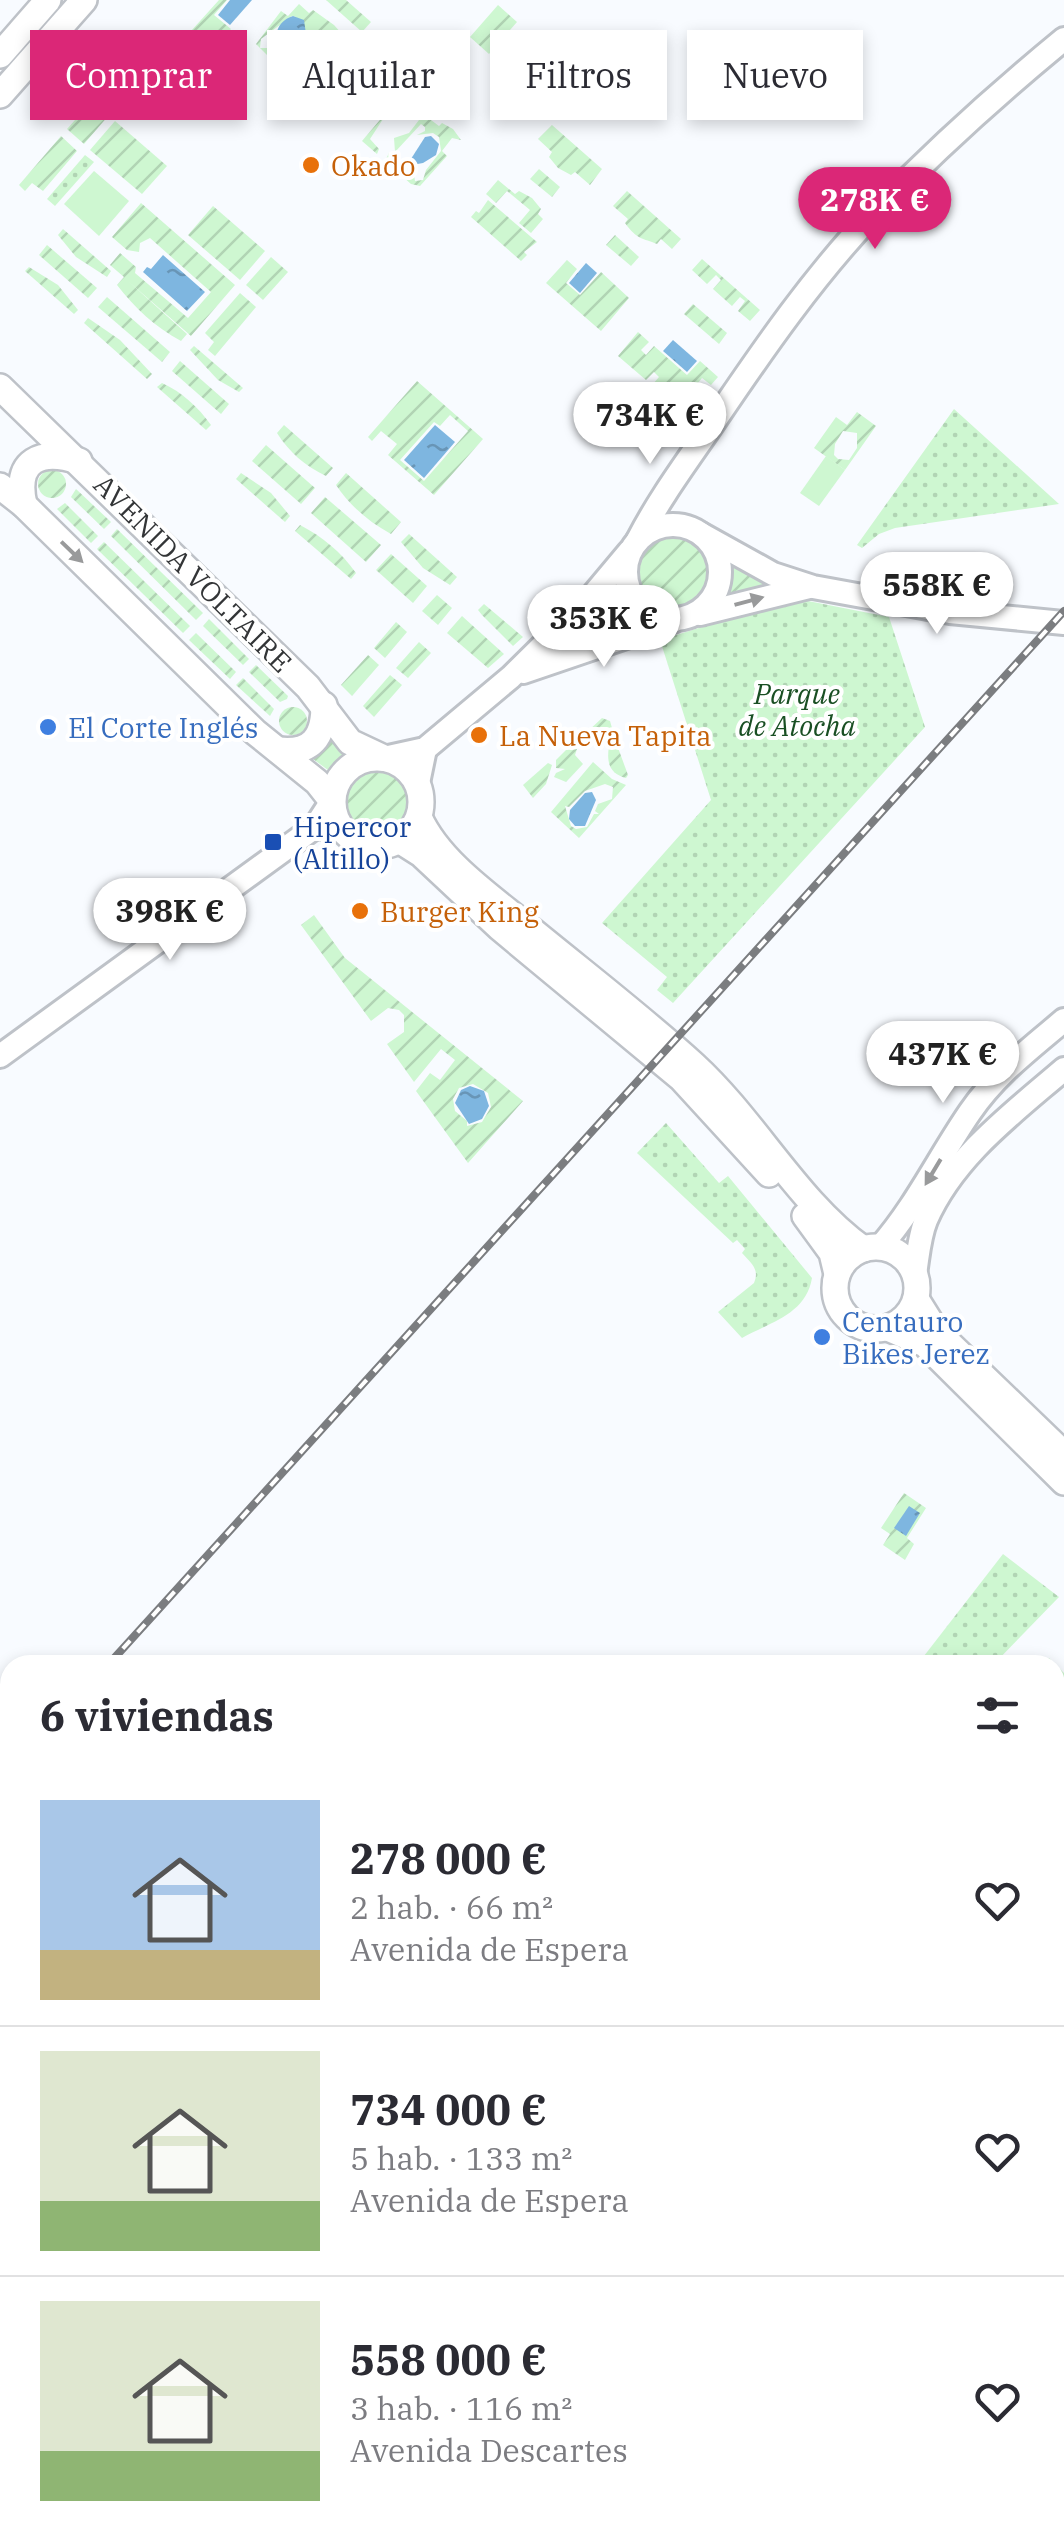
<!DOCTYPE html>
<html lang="es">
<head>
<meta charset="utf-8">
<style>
  :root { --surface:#fff; --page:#f2f2f3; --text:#2b2b33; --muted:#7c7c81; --line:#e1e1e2; --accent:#db2777 }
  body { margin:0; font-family:"IBM Plex Serif",serif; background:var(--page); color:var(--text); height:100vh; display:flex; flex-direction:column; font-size:38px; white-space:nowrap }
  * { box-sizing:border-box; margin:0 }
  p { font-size:32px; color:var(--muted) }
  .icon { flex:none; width:55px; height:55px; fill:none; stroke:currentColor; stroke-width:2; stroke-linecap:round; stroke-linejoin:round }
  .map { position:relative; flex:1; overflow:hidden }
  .sheet { position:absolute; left:0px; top:1655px; width:1065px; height:892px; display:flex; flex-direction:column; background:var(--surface); border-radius:30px 30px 0 0; box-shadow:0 5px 15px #0003 }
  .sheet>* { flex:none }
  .top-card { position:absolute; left:30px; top:30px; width:1005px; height:90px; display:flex; gap:20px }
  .price { position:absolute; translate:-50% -85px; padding:0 22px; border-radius:35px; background:#fff; color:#222; font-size:32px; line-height:65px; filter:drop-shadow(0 2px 5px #0008) }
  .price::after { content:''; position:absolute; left:50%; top:60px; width:30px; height:22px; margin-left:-15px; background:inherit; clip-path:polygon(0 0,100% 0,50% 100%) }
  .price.active { background:var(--accent); color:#fff }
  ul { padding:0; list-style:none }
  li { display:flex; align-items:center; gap:30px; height:250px; padding:0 40px }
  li+li { border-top:2px solid var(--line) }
  li span { display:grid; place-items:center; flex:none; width:280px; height:200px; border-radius:0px; color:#555 }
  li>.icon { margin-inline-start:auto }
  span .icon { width:120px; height:120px; fill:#fffc; stroke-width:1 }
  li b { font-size:42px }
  h2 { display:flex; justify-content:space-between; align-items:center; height:120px; padding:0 40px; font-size:42px }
  .pill { padding:0 35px; border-radius:0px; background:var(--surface); box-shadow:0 5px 15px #0003; font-size:35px; line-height:90px }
  .pill.active { background:var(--accent); color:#fff }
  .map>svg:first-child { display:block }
  .park { fill:url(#park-dots) }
  .garden { fill:url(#garden-furrows); fill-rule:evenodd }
  .pitch { fill:#cef7d1 }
  .water { fill:url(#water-ripples) }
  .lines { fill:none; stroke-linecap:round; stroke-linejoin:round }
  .secondary-casing { stroke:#bec2c8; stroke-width:28 }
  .primary-casing { stroke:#bec2c8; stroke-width:30 }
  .secondary { stroke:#fff; stroke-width:22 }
  .primary { stroke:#fff; stroke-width:25 }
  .rail-casing { stroke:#7b7d80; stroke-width:8 }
  .rail { stroke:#fff; stroke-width:4; stroke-dasharray:11; stroke-linecap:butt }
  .oneway { fill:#999a9b }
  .food-dot { fill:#e8710a; stroke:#fff; stroke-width:4 }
  .shop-dot { fill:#3f7fe0; stroke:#fff; stroke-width:4 }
  .transit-dot { fill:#1a4fb4; stroke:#fff; stroke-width:4 }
  .labels { text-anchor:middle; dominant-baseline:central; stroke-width:8; stroke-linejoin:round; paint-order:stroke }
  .food-label { font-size:28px; fill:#c56008; stroke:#fff; text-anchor:start }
  .street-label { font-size:28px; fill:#333537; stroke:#fff }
  .park-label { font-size:28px; font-style:italic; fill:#194f23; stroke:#fff }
  .shop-label { font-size:28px; fill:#366cbe; stroke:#fff; text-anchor:start }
  .transit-label { font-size:28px; fill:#164399; stroke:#fff; text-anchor:start }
</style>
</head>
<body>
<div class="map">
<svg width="1064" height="2546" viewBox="0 0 1064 2546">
  <defs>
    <pattern id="park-dots" width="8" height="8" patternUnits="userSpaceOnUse" patternTransform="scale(2.5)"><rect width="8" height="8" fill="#cef7d1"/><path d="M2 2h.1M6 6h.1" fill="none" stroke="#b1d4b4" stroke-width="1.8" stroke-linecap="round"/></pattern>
    <pattern id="garden-furrows" width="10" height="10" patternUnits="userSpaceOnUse" patternTransform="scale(2.5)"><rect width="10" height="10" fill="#cef7d1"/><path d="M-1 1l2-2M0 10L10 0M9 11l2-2" fill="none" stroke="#b1d4b4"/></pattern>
    <pattern id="water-ripples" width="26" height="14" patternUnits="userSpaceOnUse" patternTransform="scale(2.5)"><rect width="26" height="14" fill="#7eb6e0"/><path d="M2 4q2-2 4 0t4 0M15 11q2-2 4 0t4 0" fill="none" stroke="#6895b6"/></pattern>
  </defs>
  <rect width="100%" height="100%" fill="#f8fbff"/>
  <g class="park">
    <polygon points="85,155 94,162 55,206 47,199"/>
    <polygon points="954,409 1059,504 895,528 879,534 862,548 857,545"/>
    <polygon points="786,601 808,601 889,617 925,727 673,1003 657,990 667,977 602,923 711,800 660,640"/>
    <path d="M666,1123l53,60 9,-7 84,102c-6,36 -41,44 -70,60l-24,-26 36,-29c6,-14 -3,-20 -12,-30l3,-4 -8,-9 -4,3 -96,-90z"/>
    <polygon points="1003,1554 1059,1597 993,1665 917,1665"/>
    <polygon points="1049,1658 1064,1673 1064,1810 1055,1804 1055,1665 1043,1665"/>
    <polygon points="1064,2028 1064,2137 1055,2139 1055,2041"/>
  </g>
  <g class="garden">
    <polygon points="219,0 227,0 214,15 231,29 203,61 185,46 194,35 191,31"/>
    <polygon points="326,0 346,0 371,22 362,32"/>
    <path d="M299,4l10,9 4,-3 21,15 17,19 -2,3 5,5 -11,2 -35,39 -15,-13 22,2 4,-9 16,-12v-13l-6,-13c-22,0 -15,24 -31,31l-5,-2 25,-31 -8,-2 -2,8 -12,-22 -4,-1 -31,23 -1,9h14l2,12 17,8v4l-7,2 -30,-30 25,-33 7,5z"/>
    <polygon points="498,5 517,22 489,54 470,37"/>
    <polygon points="326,45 331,48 331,56 320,69 314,68 312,77 302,79 298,70 305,71 307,65 313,65 315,58"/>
    <polygon points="388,76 400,82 407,92 405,96 414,105 418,102 434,115 431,120 439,126 442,123 453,129 461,140 452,138 442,151 447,156 420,186 411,184 385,161 389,153 403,169 413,167 415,181 423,180 426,170 441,151 439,137 433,133 417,135 425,131 425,127 421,124 395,152 394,138 409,133 419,120 418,114 410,114 401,107 385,116 370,139 379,149 377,154 362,141 396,101 395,89 385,79"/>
    <polygon points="92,101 109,115 84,144 67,129"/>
    <polygon points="115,121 167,166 142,194 90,150"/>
    <polygon points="552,125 602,169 590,185 575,172 571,175 558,168 549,157 552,152 538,139"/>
    <polygon points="61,136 77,151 43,191 32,183 25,191 19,185"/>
    <polygon points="539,169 560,187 552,197 530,179"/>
    <polygon points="498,180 515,194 519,191 532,198 541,209 538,214 543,219 531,233 519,223 530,210 507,191 496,203 486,194"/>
    <path d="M627,191l54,48 -9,10 -11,-10 -4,5c-14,-6 -20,-4 -32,-21l3,-4 -15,-13z"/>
    <polygon points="488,200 537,242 524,252 527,255 521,261 471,217 476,211 479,213"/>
    <path d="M141,203l94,82 -44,51 -63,-55 59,53 -6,7c-26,-14 -46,-33 -64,-56l7,-8 -14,-12 10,-12 16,14 -1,6 53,45 23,-26 -61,-54 -10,5 -1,9 -12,-2 -15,-13z"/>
    <polygon points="213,206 265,251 240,280 188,235"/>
    <polygon points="63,229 111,271 107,277 76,257 58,235"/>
    <polygon points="615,235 639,257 631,266 606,245"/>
    <polygon points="47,245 97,288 88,298 39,255"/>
    <polygon points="271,257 288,272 263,300 246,285"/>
    <polygon points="702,259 760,310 750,321 738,311 745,301 740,297 732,306 713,289 721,280 716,275 707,284 692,270"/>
    <polygon points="567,260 577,269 566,283 580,295 601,272 629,298 601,331 546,283"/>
    <polygon points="29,267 58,285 78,310 74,314 25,271"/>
    <polygon points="240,293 256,307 215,356 208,350 214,342 205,333"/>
    <polygon points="107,297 170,352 162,362 98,307"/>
    <polygon points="693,304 727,333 719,344 684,314"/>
    <polygon points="88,318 120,340 152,374 147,379 84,323"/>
    <polygon points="638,332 649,342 641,350 646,355 654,346 687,375 700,361 718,377 711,385 702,378 698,383 706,391 697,401 688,393 684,399 692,406 685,415 652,385 659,377 654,372 646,380 618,356"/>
    <polygon points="194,346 243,388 239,392 218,380 190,350"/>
    <polygon points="180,361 229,404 221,414 172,371"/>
    <path d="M417,381l66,58 -49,56 -46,-40 9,-11 -16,-13 -9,10 -4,-4zM450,415l18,16 -44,50 -24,-21 34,-38 6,4z"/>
    <path d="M162,383c20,9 36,24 49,42l-5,5 -49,-43z"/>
    <path d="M857,412l19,14 -31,44 -31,-22 22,-31 11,8zM843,431l14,2v15l-8,12 -11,-1 -4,-4 1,-11z"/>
    <path d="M284,425l49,43 -7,8c-21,-10 -37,-24 -49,-43z"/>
    <polygon points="266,445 315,488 301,504 252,461"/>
    <circle cx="52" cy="484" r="14"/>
    <polygon points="241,473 271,493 290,516 285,522 236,479"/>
    <path d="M346,473l55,49 -10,12c-22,-12 -41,-28 -55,-49z"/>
    <polygon points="76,489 111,522 104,529 71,497"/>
    <polygon points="325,497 381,545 366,562 311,513"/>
    <polygon points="65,503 98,536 91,543 57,509"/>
    <path d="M300,525c23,12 41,27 56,48l-5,6 -56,-48z"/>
    <polygon points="117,529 203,613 196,620 111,536"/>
    <circle cx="672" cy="572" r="38"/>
    <polygon points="409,534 457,577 450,585 423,568 401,542"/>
    <polygon points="104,542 190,626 183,633 97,549"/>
    <polygon points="391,554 427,586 413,603 376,570"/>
    <polygon points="726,555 772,586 723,597 729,578"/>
    <polygon points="613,588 628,611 641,622 557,647"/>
    <polygon points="437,595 452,608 438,625 422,611"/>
    <polygon points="484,604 523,637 513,646 482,615 478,610"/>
    <polygon points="462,616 504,654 488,668 447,633"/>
    <polygon points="209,619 249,659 243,665 203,626"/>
    <polygon points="396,622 407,632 385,658 374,648"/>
    <polygon points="196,633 236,672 230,679 189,640"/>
    <polygon points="419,642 431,653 408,678 396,668"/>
    <polygon points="368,655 379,665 352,696 341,685"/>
    <polygon points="256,665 288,696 287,699 280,702 249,672"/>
    <polygon points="390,675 402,685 374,717 363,706"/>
    <polygon points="243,678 274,709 270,716 236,685"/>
    <circle cx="293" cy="721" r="14"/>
    <polygon points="602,718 610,721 614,735 611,740 586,733"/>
    <polygon points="332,740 344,753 328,770 313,759"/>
    <polygon points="575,741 579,743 575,755 583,764 566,782 554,777 556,773 565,769 556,768 556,760"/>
    <path d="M617,745l11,30 -2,3c-15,-4 -20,-13 -17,-32z"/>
    <path d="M593,762l19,17 14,6 -47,53 -28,-26zM605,784l8,3 -1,12 -14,5 -3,7 4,3h-5l-7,13 -11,2 -5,-3 -6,-20 4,1 16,-16z"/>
    <polygon points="548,763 552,765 546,784 533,798 523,785"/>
    <circle cx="377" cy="802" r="36"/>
    <path d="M314,915l31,43 178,143 -55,62 -52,-72 14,-18 10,7 15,-20 -14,-11 -27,33 -27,-38 17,-12v-17l-5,-5 -11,-2 -17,13 -70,-96zM473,1084l15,9 3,14 -9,15 -15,4v-5l-12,-10 -2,-12 6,-11z"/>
    <polygon points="904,1493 926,1508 907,1538 914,1544 905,1560 883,1545 890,1534 881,1528"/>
    <polygon points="1064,2139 1064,2151 1059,2154 1064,2170 1064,2203 1061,2204 1055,2175 1055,2149 1060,2148 1059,2141"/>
    <polygon points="58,2538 109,2538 71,2546 19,2546"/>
  </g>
  <g class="pitch">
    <polygon points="94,171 129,201 99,236 64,204"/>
    <polygon points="826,456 845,470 819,506 800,493"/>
  </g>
  <g class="water">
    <polygon points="230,0 252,0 230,25 218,15"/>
    <path d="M293,16l11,4 2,14 -26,23 -7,-6c3,-15 2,-29 20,-35z"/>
    <polygon points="431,136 439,144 436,155 423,163 412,165 409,162 425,137"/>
    <polygon points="163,255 205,292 187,311 143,272 147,267 151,269"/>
    <polygon points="586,263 597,273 580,293 569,283"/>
    <polygon points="673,340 697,361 687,372 663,351"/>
    <polygon points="435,425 455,442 424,478 404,460"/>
    <polygon points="592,792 596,800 585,826 575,826 569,819 570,810 585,793"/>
    <polygon points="470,1086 484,1091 489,1106 482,1119 469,1124 455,1103 461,1090"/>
    <polygon points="909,1506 920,1513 906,1536 894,1528"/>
  </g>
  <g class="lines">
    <defs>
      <g id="secondary">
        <circle cx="673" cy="572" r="47"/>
        <polyline points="701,534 773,574 813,587 950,612 1064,623"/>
        <path d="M638,540c22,-43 51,-81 78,-121 48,-71 98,-143 157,-205 60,-62 124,-120 191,-175"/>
        <polyline points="700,614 809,587"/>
        <polyline points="523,672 673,621"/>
        <polyline points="384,758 425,749 511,677 588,601 629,552"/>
        <polyline points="418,783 425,749"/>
        <polyline points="315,827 342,829"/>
        <polyline points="0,1056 315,827 332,801"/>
        <path d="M880,1247c36,-41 59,-90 90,-135 25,-37 61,-64 94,-92"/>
        <path d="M915,1274c3,-18 4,-37 11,-54 28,-64 87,-107 138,-151"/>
      </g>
      <g id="primary">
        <polyline points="0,55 48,0"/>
        <polyline points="0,95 84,0"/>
        <polyline points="0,387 308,687 350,742 384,758"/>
        <polyline points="0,486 24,505 255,732 317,782 332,801"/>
        <path d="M24,505c-10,-46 17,-56 55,-44"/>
        <path d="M278,750c34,4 46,-13 46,-45"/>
        <circle cx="377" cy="802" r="44"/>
        <path d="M419,817c19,43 69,78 105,107 57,47 116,92 170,141 61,56 103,137 169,184"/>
        <polyline points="399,840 421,854 500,928 682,1079 769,1174"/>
        <polyline points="805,1216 832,1253 837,1274"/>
        <circle cx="876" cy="1288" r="41"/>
        <polyline points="916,1299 936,1331 1064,1454"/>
        <polyline points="888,1328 925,1344 1064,1482"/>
        <polyline points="1055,2279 1064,2277"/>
        <polyline points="1055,2346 1064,2344"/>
        <polyline points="0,2513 10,2511"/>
        <polyline points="158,2546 196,2538"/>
      </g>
    </defs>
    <use href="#secondary" class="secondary-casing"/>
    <use href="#primary" class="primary-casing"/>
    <use href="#secondary" class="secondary"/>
    <use href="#primary" class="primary"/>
    <defs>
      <g id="rail">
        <polyline points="108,1665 1064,611"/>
        <polyline points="0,1799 10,1788"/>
      </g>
    </defs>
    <use href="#rail" class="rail-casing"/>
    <use href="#rail" class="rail"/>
  </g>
  <defs><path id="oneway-solid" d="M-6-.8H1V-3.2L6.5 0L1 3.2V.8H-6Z" transform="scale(2.5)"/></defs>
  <g class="oneway">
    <use href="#oneway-solid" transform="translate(72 552) rotate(44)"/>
    <use href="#oneway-solid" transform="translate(749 601) rotate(-15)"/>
    <use href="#oneway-solid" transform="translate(933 1172) rotate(121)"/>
  </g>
  <g class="food-dot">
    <circle cx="311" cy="165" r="10"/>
    <circle cx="479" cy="735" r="10"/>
    <circle cx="360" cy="911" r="10"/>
  </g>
  <g class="shop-dot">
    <circle cx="48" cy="727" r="10"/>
    <circle cx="822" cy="1337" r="10"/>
  </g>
  <rect class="transit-dot" x="263" y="832" width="20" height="20" rx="5"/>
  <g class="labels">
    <g class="food-label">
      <text x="331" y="165">Okado</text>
      <text x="499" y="735">La Nueva Tapita</text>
      <text x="380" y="911">Burger King</text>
    </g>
    <g class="street-label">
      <text transform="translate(193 573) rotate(45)">AVENIDA VOLTAIRE</text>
    </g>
    <g class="park-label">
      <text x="797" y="693">Parque<tspan x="797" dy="32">de Atocha</tspan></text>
    </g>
    <g class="shop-label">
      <text x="68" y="727">El Corte Inglés</text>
      <text x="842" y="1321">Centauro<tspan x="842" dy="32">Bikes Jerez</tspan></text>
    </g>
    <g class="transit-label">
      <text x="293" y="826">Hipercor<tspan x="293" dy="32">(Altillo)</tspan></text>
    </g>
  </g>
</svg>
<b class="price active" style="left:875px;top:252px">278K €</b>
<b class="price" style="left:650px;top:467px">734K €</b>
<b class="price" style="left:937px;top:637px">558K €</b>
<b class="price" style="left:604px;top:670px">353K €</b>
<b class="price" style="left:170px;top:963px">398K €</b>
<b class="price" style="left:943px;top:1106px">437K €</b>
<div class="top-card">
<a class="pill active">Comprar</a>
<a class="pill">Alquilar</a>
<a class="pill">Filtros</a>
<a class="pill">Nuevo</a>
</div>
<section class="sheet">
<h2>6 viviendas<svg class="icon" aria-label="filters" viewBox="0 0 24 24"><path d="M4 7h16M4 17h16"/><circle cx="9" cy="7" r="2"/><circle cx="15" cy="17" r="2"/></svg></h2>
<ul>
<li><span style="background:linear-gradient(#a9c7e8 75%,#c2b280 0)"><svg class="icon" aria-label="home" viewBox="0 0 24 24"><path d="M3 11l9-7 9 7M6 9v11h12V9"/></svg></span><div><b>278 000 €</b><p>2 hab. · 66 m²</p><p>Avenida de Espera</p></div><svg class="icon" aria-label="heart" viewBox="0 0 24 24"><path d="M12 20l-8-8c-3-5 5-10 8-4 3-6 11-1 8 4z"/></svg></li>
<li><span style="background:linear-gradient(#dfe7d0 75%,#8fb573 0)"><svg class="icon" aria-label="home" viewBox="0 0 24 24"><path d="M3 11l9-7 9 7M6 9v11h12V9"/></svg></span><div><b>734 000 €</b><p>5 hab. · 133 m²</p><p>Avenida de Espera</p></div><svg class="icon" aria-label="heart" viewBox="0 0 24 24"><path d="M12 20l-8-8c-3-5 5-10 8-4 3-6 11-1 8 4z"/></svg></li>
<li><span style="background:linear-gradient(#dfe7d0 75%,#8fb573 0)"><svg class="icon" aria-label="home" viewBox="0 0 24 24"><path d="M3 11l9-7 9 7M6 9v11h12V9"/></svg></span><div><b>558 000 €</b><p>3 hab. · 116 m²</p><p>Avenida Descartes</p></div><svg class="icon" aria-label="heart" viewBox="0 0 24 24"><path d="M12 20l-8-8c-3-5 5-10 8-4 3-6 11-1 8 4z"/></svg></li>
</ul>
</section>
</div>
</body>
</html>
